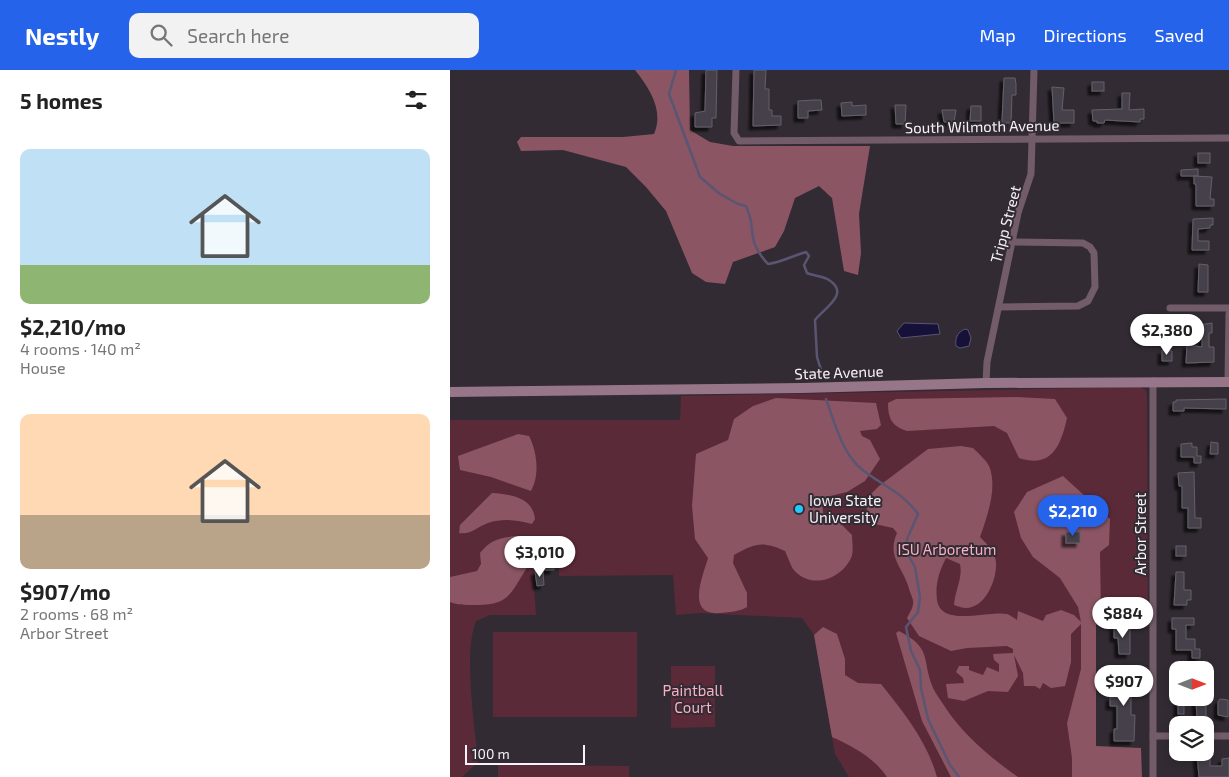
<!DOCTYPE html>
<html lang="en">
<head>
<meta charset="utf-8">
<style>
  :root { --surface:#fff; --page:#f2f2f2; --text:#222; --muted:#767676; --accent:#2563eb }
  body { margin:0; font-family:"Exo 2",sans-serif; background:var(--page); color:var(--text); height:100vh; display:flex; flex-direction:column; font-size:19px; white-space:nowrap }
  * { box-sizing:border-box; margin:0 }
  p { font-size:16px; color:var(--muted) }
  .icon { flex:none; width:28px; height:28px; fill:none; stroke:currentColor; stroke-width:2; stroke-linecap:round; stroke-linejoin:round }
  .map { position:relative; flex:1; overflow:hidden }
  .details { display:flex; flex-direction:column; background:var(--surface); width:450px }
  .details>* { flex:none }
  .needle { width:32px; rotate:90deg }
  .buttons { position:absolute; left:719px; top:591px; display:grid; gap:10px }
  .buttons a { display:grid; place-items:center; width:45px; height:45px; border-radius:10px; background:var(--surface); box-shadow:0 2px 8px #0003; font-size:25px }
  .scale { position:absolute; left:15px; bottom:12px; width:120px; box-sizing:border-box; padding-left:5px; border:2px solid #f8f3f8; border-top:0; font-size:14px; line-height:18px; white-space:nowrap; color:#f8f3f8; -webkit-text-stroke:4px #322b33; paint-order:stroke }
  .price { position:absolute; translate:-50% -42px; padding:0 11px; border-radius:18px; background:#fff; color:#222; font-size:16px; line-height:32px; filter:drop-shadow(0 1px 2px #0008) }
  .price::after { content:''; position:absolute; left:50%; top:30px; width:15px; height:11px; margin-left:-8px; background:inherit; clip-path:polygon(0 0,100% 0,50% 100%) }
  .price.active { background:var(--accent); color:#fff }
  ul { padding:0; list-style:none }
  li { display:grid; align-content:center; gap:10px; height:265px; padding:0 20px }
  li span { display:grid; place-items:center; height:155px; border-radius:10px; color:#555 }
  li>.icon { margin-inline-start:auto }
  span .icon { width:90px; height:90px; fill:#fffc; stroke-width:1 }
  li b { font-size:21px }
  h2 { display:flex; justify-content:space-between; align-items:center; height:60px; padding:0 20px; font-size:21px }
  header { display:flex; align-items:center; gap:30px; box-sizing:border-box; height:70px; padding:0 25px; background:var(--accent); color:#fff }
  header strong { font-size:24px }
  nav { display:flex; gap:28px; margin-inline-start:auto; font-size:18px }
  .search { width:350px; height:45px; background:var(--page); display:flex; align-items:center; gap:12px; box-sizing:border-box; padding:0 18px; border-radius:10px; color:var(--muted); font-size:19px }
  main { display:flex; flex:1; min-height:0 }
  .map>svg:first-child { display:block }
  .green { fill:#5b2a39 }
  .forest { fill:#8b5564 }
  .water { fill:#161138; stroke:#5a5572 }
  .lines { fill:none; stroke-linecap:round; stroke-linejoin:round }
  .stream { stroke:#5a5572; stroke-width:2.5 }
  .building { fill:#44414a; stroke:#64606a; filter:url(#shadow) }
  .street { stroke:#725c69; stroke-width:7 }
  .secondary { stroke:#977689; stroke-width:10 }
  .poi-dot { fill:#21c9fd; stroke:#322b33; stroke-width:2 }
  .labels { text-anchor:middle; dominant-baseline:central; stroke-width:4; stroke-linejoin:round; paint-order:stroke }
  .street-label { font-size:15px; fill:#f8f3f8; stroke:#322b33 }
  .poi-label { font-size:15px; fill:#f8f3f8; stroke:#322b33; text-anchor:start }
  .park-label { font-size:15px; fill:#f6b1c2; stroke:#322b33 }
</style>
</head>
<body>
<header>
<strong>Nestly</strong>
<div class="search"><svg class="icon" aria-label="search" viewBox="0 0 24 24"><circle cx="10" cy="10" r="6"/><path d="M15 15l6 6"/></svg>Search here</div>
<nav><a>Map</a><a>Directions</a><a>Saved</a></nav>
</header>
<main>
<section class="details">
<h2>5 homes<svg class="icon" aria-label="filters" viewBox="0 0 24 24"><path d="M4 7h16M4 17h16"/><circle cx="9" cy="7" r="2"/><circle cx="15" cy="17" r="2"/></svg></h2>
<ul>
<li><span style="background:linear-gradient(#bfe0f5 75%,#8fb573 0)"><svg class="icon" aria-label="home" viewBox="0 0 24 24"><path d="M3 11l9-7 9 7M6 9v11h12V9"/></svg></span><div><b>$2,210/mo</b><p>4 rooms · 140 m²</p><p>House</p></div></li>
<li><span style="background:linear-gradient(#ffd9b3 65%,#b9a48a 0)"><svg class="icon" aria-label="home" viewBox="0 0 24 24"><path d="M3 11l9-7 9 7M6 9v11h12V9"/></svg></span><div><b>$907/mo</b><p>2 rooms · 68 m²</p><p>Arbor Street</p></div></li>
</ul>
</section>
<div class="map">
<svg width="779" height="707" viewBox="0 0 779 707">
  <defs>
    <filter id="shadow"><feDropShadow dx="-4" dy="4" stdDeviation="1" flood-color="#0009"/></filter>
  </defs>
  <rect width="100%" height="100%" fill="#322b33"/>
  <g class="green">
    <path d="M689,317l7,3 1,6 1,226h-62l-1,125 26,30h-262l-14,-23 -21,-119 -12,-17 -102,-5 -24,2 -3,-40 -114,1v-13h-19v8l-7,1 3,43h-46l-14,6c-13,32 -1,105 2,141l-16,15h-12v-357h230l1,-24z"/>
    <rect x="43" y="562" width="144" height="85"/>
    <polygon points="221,596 265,596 265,657 221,658"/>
    <polygon points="48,695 179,696 179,707 48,707"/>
  </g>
  <g class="forest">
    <path d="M185,0h54l1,60 20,12 23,4h137l-11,68 2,39 -3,22 -14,-4 -12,-73 -13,-12 -24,12 -11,33 -9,16 -42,15 -8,22 -19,-2 -14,-9 -26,-62 -20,-24 -20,-20 -63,-17 -42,1 -4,-9 4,-5h102l31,-3c10,-23 -4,-45 -19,-64z"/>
    <path d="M566,327l39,2 12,19c-6,27 -15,51 -48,40l-12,-25 -13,-7 -87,5c-15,-5 -19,-12 -19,-28l8,-4z"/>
    <path d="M326,328l100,5 5,22 -4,4 -17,2 2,5 8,4 10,19 -15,22 -18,11 -25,6 1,15 17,10 12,12c0,7 2,17 -1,23 -10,22 -41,32 -58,11 -3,-5 -5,-12 -8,-18 -23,-10 -29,-8 -51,4l-1,8 14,30v14c-9,5 -17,5 -27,6 -35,3 -17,-37 -12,-55l-13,-19 -3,-33 4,-52 32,-14 6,-21 19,-13z"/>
    <path d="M68,364l11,2c8,15 11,39 2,55l-40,-14 -31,-7 -2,-14z"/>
    <path d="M511,376l12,2c5,5 13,12 16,18 9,21 -2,51 -9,71 7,7 16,16 16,26 1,17 -11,45 -30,45 -4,0 -8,-2 -12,-3 1,-15 9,-27 6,-41l-14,-6c-7,14 -11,26 -9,42 4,28 52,10 70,14 3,1 7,4 10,6l1,-9 25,10 3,-6 15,-5 13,5 7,7 -3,-15 -18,-29 -27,-21 -12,-19 -7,-26 13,-20 36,-16 47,43 -1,26 -9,7 1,63 -5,10v121l45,2 1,29h-70v-19l-5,-35 14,-54v-45l-10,10v28l-6,24 -14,2 -8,-5 -3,6 -5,-3h-11l-1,-13 -9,-18 4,21 -10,16 -20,-1 -24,10 -16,-3 -2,-14 18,-1 -1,-5 -7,-6 3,-6h10v4l14,5 4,-8 12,5v-8l-5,-4 -1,-6 20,-1v-4l-6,-3 -40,2 -16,3 -32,-15 -12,-18c2,-4 6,-10 6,-14 1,-4 -2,-9 -3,-12 -6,-25 -24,-34 -13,-59l-4,-5 -23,-5 -4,-18 4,-10 9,-9 49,-37z"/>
    <path d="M42,423c19,1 41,5 43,26l-3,5c-15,-4 -29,-6 -44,-1 -11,4 -17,12 -29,10l1,-8z"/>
    <path d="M65,466l17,3 5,9c-2,8 -6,13 -11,21 -16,26 -18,37 -53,36 -8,0 -16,0 -23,-3v-25l27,-6 4,-7 -1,-11c10,-13 19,-15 35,-17z"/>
    <path d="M373,557l14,7 8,25v16l13,8 23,1c23,29 46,57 56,93h-50c-14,-20 -33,-30 -55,-40l-18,-102z"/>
    <path d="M449,561c34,18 22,27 34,57 3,6 8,13 12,19 18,28 46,51 73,70h-67l-29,-56 -26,-88z"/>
  </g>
  <g class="water">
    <polygon points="454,253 488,254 490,264 451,268 447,261"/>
    <path d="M515,259l3,1 3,8 -2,8 -9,2 -4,-2c-1,-7 1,-14 9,-17z"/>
  </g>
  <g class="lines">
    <g class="stream">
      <path d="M226,0l-7,24 31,83 20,17 18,10 8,2c12,25 -2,32 22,58 14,-2 24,-8 38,-12l3,4 -5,9 3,8c7,3 16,3 22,7 22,14 -6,29 -14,40l2,37 5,16"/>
      <path d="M376,329c8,22 15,50 32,67 21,19 42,23 60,48l-11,25 -1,12 9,16 5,30 -2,15 -12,15 5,24 9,19 1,18 7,31 22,46 9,12"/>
    </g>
  </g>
  <g class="building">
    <polygon points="256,0 267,0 266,48 262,48 262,57 245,57 245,43 255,41"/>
    <polygon points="304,0 316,0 315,19 319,19 319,40 322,40 322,46 331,46 331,55 303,56"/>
    <polygon points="554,8 565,8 566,14 566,25 562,25 561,53 553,53 552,51"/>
    <rect x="642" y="12" width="12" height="9"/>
    <polygon points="602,17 614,18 612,40 624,40 624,53 604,53"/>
    <polygon points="672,23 680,23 679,40 694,39 694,49 690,49 690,52 655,50 654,53 647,53 647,51 643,51 642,40 672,39"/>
    <polygon points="364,30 371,30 372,40 358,41 358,48 348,48 348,31"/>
    <polygon points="402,32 402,36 416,35 416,45 392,46 391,33"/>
    <polygon points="445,35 456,35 455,54 446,54"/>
    <polygon points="521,36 531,36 531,51 520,51"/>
    <polygon points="492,40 506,40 504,52 494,52"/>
    <rect x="748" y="83" width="12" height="10"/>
    <polygon points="748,99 748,106 731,106 731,100"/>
    <polygon points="744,106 762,107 760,129 764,129 764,136 746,136 746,114 744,114"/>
    <polygon points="763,148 763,155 760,155 760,158 748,159 748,171 759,171 759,180 742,180 743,149"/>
    <polygon points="749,194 758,195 758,222 748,222"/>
    <polygon points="762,253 762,263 759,263 759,277 764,277 764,292 736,293 737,275 752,277 752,263 749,263 749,255"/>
    <polygon points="712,280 722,281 722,291 712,291"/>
    <polygon points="776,329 776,339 734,338 734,341 723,341 723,332 726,332 726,330"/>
    <polygon points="761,372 768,373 768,384 760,384"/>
    <polygon points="742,373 742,377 747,377 747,386 751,386 751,393 744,393 744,387 731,387 731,374"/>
    <polygon points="744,402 745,448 751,448 751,458 738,458 738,438 732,438 732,416 729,416 728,403"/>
    <rect x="616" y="462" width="14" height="11"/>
    <rect x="726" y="476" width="10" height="10"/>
    <polygon points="92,493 103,493 104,500 93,500"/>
    <polygon points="85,501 93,501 94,515 87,516"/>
    <polygon points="726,502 734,502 734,520 741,520 741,530 737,530 737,535 724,535"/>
    <polygon points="722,548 744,548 744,555 736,555 736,569 745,569 745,579 750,579 750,588 742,588 742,580 726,580 726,559 722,559"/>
    <polygon points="664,556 680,556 680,584 669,584 668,568 664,568"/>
    <polygon points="663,600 681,600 681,645 685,645 684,671 664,671 664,659 667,659 667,636 660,636 660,627 670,627 670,611 663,611"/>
    <rect x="728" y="628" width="6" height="16"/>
    <polygon points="770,629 778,630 778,647 768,645 768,632"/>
    <polygon points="748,630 756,630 756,647 747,647 746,632"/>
    <polygon points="747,684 760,684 760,696 772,696 772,689 779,688 779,707 749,707"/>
  </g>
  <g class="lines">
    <g class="street">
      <polyline points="286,0 284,63 289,71 779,68"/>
      <polyline points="549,237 628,236 638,231 645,217 644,183 640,177 633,173 562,172"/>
      <polyline points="720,238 779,238"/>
      <polyline points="703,311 703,707"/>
      <polyline points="778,312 779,244"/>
      <polyline points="536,313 537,292 568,143 581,104 584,0"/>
      <polyline points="703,666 728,666"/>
      <polyline points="755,666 779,666"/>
    </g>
    <polyline class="secondary" points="0,322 352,318 536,313 779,312"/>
  </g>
  <circle class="poi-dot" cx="349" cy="439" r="5"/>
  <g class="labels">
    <g class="street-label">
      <text transform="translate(532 56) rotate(-1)">South Wilmoth Avenue</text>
      <text transform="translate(555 154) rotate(-75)">Tripp Street</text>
      <text transform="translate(389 302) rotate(-2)">State Avenue</text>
      <text transform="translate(690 464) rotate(-90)">Arbor Street</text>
    </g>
    <g class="poi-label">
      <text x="359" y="430">Iowa State<tspan x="359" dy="17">University</tspan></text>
    </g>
    <g class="park-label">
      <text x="497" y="479">ISU Arboretum</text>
      <text x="243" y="620">Paintball<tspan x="243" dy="17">Court</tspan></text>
    </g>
  </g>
</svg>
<div class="buttons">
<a><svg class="needle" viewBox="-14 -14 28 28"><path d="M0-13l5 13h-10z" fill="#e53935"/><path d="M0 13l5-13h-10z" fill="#767676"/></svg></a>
<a><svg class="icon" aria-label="layers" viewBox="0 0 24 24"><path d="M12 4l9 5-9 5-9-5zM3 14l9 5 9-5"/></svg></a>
</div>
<div class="scale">100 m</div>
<b class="price" style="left:717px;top:286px">$2,380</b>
<b class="price active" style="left:623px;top:467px">$2,210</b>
<b class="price" style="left:90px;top:508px">$3,010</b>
<b class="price" style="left:673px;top:569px">$884</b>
<b class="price" style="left:674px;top:637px">$907</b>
</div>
</main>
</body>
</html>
